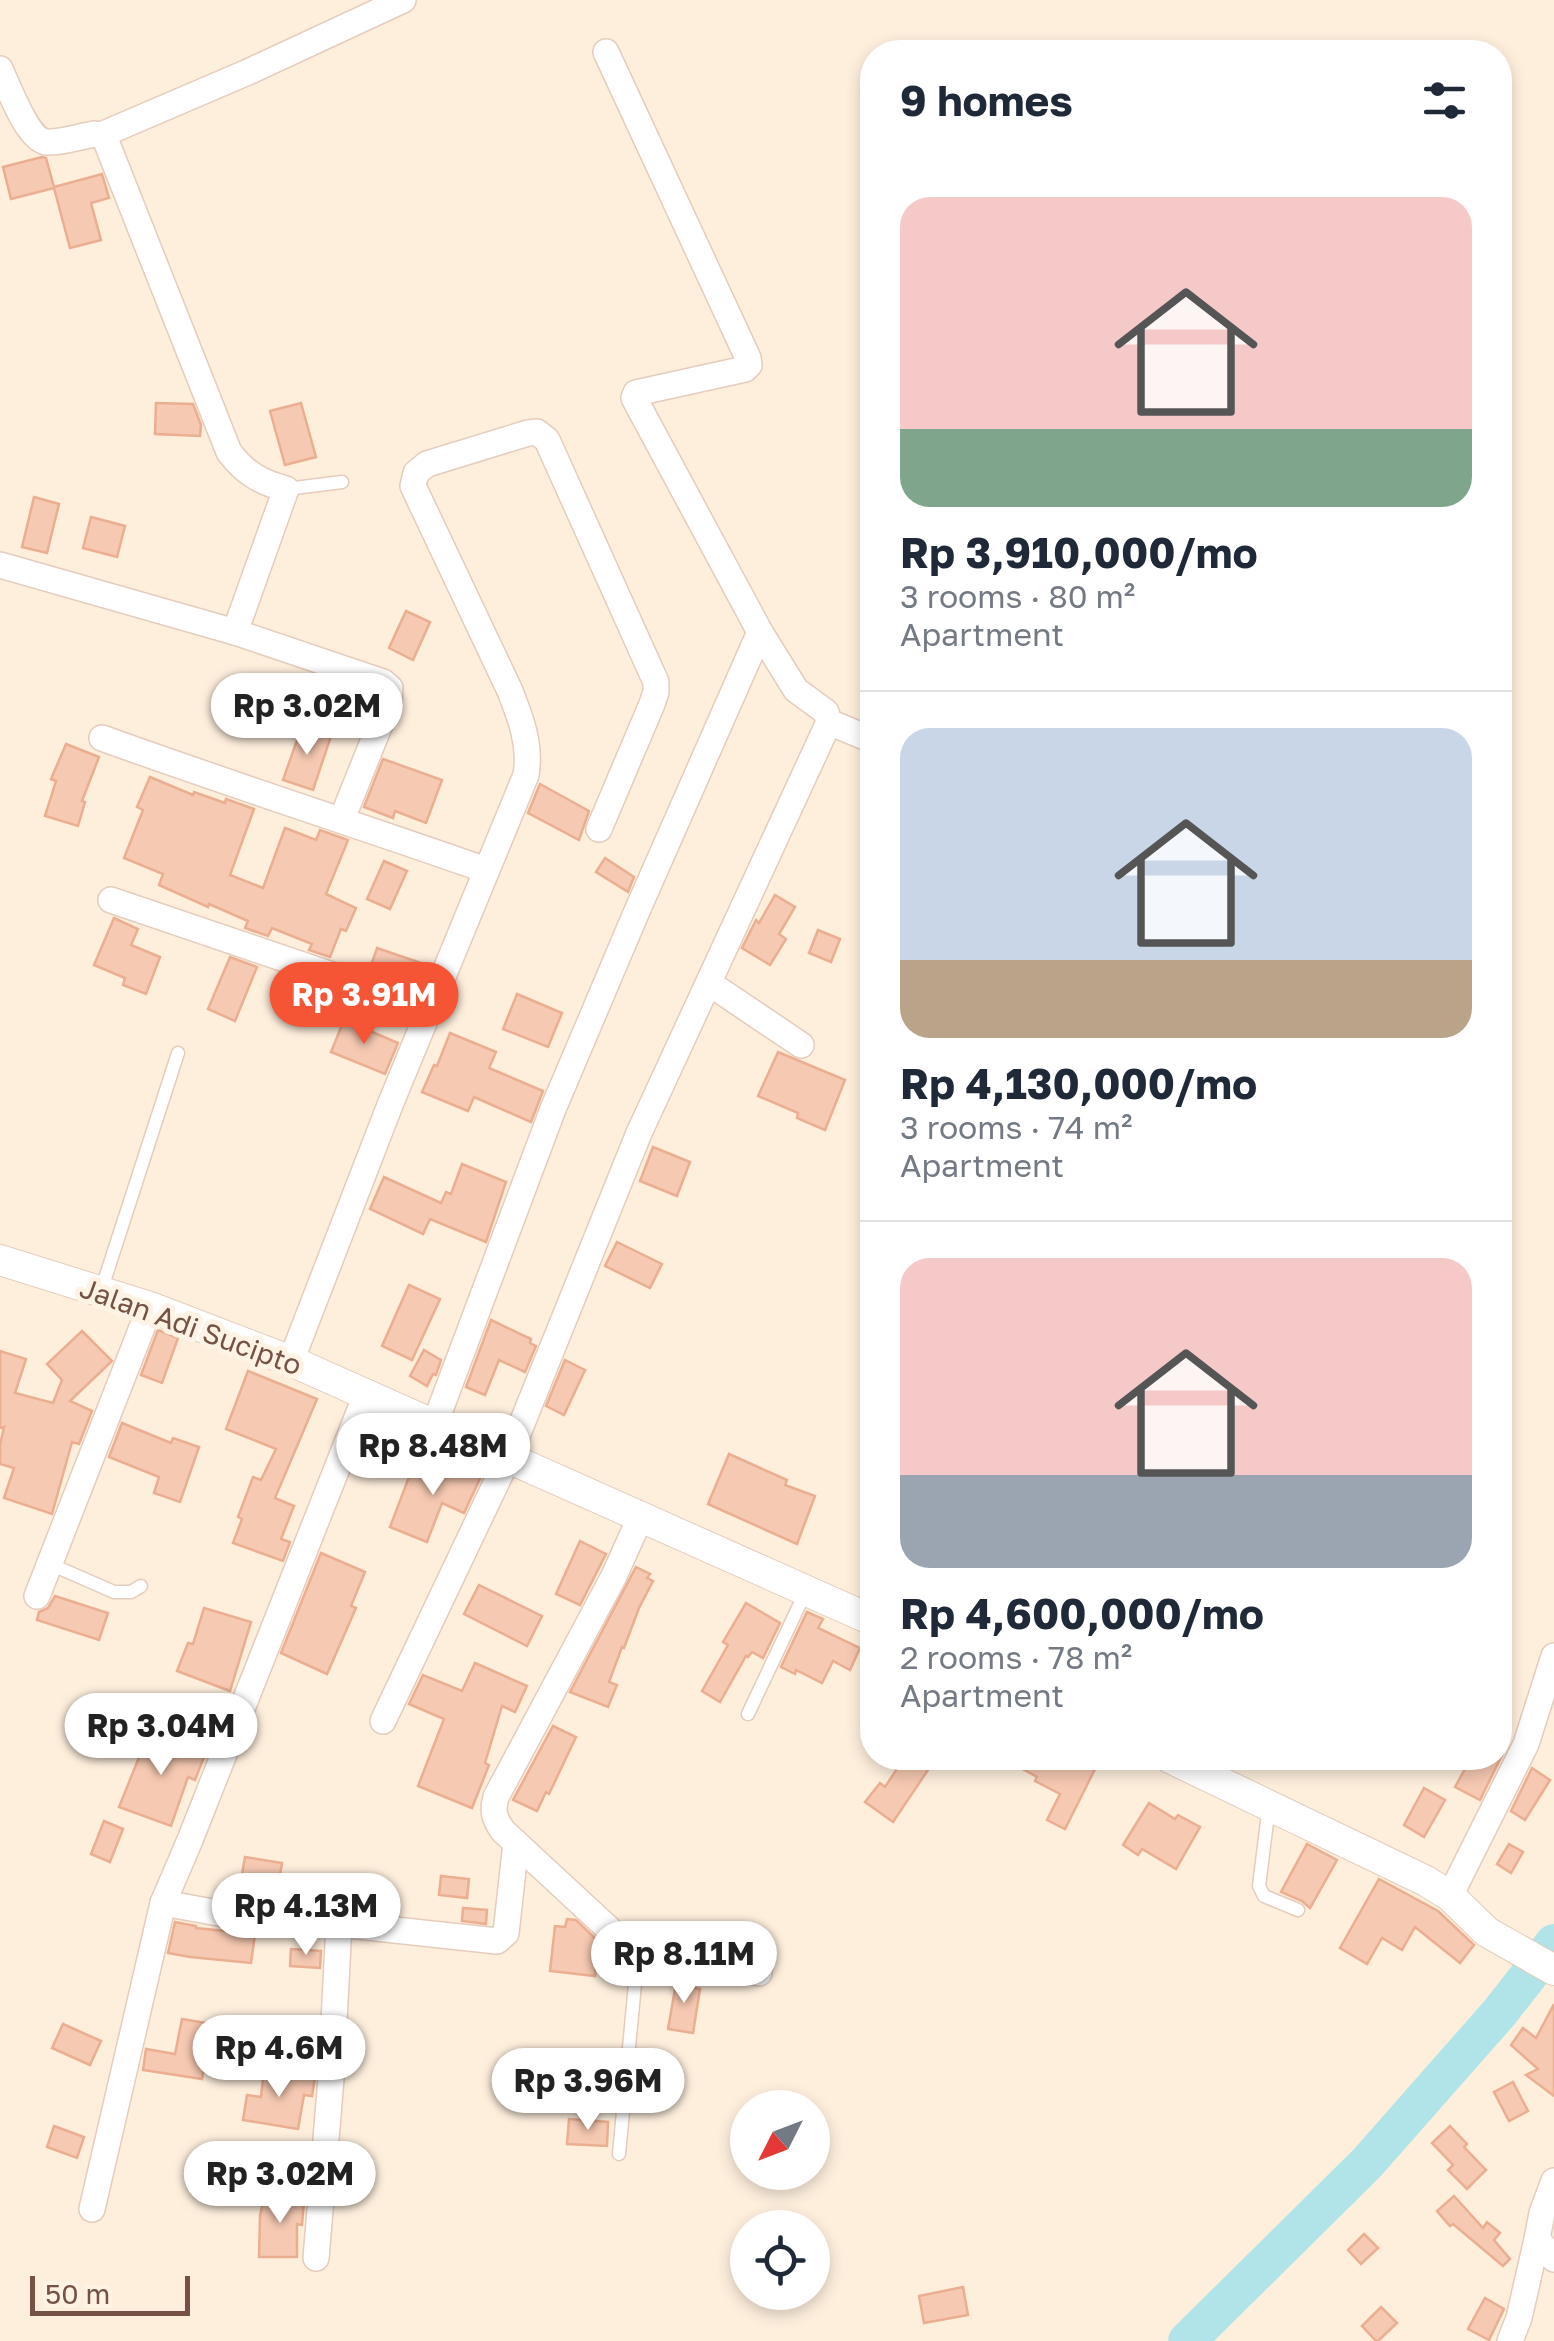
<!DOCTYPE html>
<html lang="en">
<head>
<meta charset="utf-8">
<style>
  :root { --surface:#fff; --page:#f6f6f7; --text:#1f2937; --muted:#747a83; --line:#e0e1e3; --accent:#f55435 }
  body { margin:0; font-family:"Golos Text",sans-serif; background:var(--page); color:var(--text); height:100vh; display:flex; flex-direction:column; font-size:38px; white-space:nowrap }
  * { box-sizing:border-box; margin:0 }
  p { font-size:32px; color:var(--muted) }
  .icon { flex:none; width:55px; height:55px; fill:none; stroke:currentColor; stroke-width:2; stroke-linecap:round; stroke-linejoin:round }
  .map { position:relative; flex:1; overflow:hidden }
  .drawer { position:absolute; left:860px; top:40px; width:652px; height:1730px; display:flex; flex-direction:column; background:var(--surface); border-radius:40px; box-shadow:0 5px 15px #0003 }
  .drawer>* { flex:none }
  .needle { width:65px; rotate:228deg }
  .controls { position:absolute; left:730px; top:2090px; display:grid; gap:20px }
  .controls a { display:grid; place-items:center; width:100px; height:100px; border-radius:50%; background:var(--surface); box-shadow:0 5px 15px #0003; font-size:50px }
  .scale { position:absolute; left:30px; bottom:25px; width:160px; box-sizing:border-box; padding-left:10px; border:5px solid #765244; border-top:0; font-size:28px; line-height:35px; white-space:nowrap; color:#765244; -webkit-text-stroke:8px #fff3e5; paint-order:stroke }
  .price { position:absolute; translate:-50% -85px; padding:0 22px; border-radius:35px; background:#fff; color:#222; font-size:32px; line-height:65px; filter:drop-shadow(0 2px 5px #0008) }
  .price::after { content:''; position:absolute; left:50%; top:60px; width:30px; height:22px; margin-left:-15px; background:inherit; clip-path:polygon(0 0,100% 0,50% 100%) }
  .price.active { background:var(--accent); color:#fff }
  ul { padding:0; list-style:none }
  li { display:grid; align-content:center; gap:20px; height:530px; padding:0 40px }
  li+li { border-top:2px solid var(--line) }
  li span { display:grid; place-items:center; height:310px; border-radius:30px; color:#555 }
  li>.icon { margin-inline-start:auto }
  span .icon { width:180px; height:180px; fill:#fffc; stroke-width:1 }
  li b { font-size:42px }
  h2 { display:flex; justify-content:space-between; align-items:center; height:120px; padding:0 40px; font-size:42px }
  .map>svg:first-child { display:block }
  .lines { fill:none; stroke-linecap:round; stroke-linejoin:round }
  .river { stroke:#b0e4e9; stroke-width:38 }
  .building { fill:#f6c9b2; stroke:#ebae91; stroke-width:2.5 }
  .service-casing { stroke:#e5ccbc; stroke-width:15 }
  .minor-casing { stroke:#e5ccbc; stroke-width:28 }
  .tertiary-casing { stroke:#e5ccbc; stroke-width:32 }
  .service { stroke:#fff; stroke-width:12 }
  .minor { stroke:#fff; stroke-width:25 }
  .tertiary { stroke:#fff; stroke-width:30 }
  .labels { text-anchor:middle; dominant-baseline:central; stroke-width:10; stroke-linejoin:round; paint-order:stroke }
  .street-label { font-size:28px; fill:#765244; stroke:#fff3e5 }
</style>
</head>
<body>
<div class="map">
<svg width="1554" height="2341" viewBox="0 0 1554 2341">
  <rect width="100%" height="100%" fill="#feefdd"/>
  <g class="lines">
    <polyline class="river" points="1187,2341 1367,2163 1500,2012 1554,1943"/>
  </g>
  <g class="building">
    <polygon points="42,157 46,158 54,187 102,174 109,198 91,203 101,240 70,248 54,188 11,199 3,167"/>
    <polygon points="156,403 193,404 201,425 200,436 155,434"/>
    <polygon points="301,403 316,457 285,465 270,411"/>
    <polygon points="34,497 59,504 47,553 22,547"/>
    <polygon points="91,517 125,526 117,557 83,548"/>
    <polygon points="406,611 430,622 413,660 389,648"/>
    <polygon points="302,726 331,736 313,790 283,780"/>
    <polygon points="66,744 99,757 82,801 85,802 78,826 45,816 56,781 51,779"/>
    <polygon points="383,759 442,780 426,823 395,811 393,818 364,807"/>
    <polygon points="150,777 193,795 194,792 225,803 226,799 254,809 230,875 263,888 285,828 316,840 320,830 348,840 326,894 356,908 346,931 341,929 330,957 309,950 312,944 272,928 268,936 245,928 248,921 209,904 208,907 159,885 163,874 124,858 143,810 137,807"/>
    <polygon points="540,784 589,811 579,840 528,813"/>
    <polygon points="605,858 634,877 628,892 596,872"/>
    <polygon points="384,861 407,871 390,909 367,899"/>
    <polygon points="775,895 795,907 779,934 786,939 770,965 742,948 756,920 759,923"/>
    <polygon points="114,918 138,929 131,945 160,957 146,994 123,985 125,978 94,965"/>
    <polygon points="818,930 840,939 831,962 809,953"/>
    <polygon points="377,948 427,965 419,988 369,971"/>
    <polygon points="230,957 257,967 235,1021 208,1009"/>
    <polygon points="517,994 562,1013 548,1047 503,1029"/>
    <polygon points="344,1020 398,1043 385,1074 331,1052"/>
    <polygon points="450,1033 496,1052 489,1068 543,1091 531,1122 474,1097 468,1111 422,1092 434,1065 437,1066"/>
    <polygon points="778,1052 845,1080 825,1130 797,1118 798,1113 758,1096"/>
    <polygon points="653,1147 690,1162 677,1196 640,1181"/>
    <polygon points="462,1164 506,1182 486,1242 430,1219 423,1234 370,1209 384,1177 441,1203 446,1192 451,1194"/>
    <polygon points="617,1242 662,1264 650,1288 605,1266"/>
    <polygon points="409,1285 440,1299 412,1360 382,1346"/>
    <polygon points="491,1320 531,1339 530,1343 536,1346 525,1372 499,1360 485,1395 466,1387"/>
    <polygon points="158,1330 178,1338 162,1383 141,1375"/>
    <polygon points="82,1331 112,1361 70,1401 92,1411 79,1444 72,1442 52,1514 4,1498 14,1468 0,1464 0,1445 4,1427 0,1428 0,1351 26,1359 15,1393 53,1403 62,1380 47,1364"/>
    <polygon points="424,1350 441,1360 436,1375 433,1374 427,1386 410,1376"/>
    <polygon points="565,1360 585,1370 564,1415 546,1406"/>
    <polygon points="248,1371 317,1399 275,1498 294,1506 281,1539 290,1542 283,1561 233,1543 242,1519 238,1517 253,1477 261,1480 276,1449 226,1429"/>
    <polygon points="122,1423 171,1443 173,1438 199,1447 180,1502 154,1493 159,1477 109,1457"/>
    <polygon points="729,1454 787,1480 785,1485 815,1496 797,1544 708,1504"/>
    <polygon points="415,1461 457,1477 463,1463 483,1472 464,1513 442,1503 427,1542 390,1527"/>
    <polygon points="580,1541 606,1554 580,1605 556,1594"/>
    <polygon points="321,1553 365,1572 351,1606 356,1608 327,1674 281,1653"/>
    <polygon points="636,1567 650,1574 647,1578 653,1581 639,1608 624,1648 622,1647 609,1682 617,1685 608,1707 570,1692"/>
    <polygon points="479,1585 542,1616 527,1646 464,1614"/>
    <polygon points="55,1596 108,1613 99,1640 37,1620 39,1612 48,1608"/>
    <polygon points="746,1603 780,1623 763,1658 752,1652 748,1657 746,1656 720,1702 702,1691 728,1645 723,1642"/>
    <polygon points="204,1608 251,1622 230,1691 177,1671 188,1643 193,1644"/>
    <polygon points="807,1612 823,1619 818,1628 860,1648 850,1670 833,1661 822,1683 796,1670 795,1674 781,1667"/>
    <polygon points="475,1663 527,1686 515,1712 502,1706 485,1763 489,1765 472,1808 418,1786 444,1719 409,1704 423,1675 462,1691"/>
    <polygon points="553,1726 576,1737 549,1794 546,1792 537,1811 513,1800"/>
    <polygon points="150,1730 206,1752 195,1780 188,1777 171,1826 119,1807"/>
    <polygon points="1500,1749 1504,1751 1480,1800 1455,1787 1471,1758 1500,1758"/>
    <polygon points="904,1758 916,1758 930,1767 893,1822 865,1802 880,1783 885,1787"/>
    <polygon points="1003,1758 1072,1758 1095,1769 1065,1829 1047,1820 1060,1794 1035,1781 1037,1777"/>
    <polygon points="1532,1768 1550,1780 1525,1820 1511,1811"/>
    <polygon points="1424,1788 1445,1800 1424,1837 1404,1825"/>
    <polygon points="1149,1803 1175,1819 1178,1815 1200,1827 1176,1869 1142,1849 1138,1855 1123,1845"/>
    <polygon points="104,1821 123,1829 110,1862 91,1854"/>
    <polygon points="1307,1844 1337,1860 1310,1908 1302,1901 1281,1892"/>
    <polygon points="1509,1844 1523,1852 1511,1873 1497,1864"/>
    <polygon points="245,1857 282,1863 278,1886 241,1880"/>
    <polygon points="441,1876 469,1879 467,1898 439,1895"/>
    <polygon points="1379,1879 1438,1911 1474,1945 1460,1963 1415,1927 1402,1950 1382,1938 1367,1964 1340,1948"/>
    <polygon points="463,1908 487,1910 486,1924 462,1921"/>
    <polygon points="567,1919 576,1920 599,1942 595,1976 550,1971 555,1926 565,1927"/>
    <polygon points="175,1922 196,1926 196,1928 255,1934 251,1963 190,1957 168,1953"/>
    <polygon points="291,1949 321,1951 320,1968 290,1966"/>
    <polygon points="677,1978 696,1980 694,1988 700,1989 693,2033 668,2029"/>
    <polygon points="1554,2004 1554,2096 1526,2075 1538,2069 1511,2045 1523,2028 1536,2038"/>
    <polygon points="182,2019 212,2024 202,2079 143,2070 146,2049 175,2054"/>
    <polygon points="63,2024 101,2041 90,2065 52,2048"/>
    <polygon points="641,2056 678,2065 673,2090 636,2082"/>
    <polygon points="264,2070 315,2077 312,2096 304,2095 298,2129 243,2120 247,2095 261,2097"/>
    <polygon points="1513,2082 1528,2111 1509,2121 1494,2092"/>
    <polygon points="569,2119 608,2122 607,2146 567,2144"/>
    <polygon points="54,2126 84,2137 77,2158 47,2147"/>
    <polygon points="1450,2126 1467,2144 1464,2147 1486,2170 1467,2189 1448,2170 1453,2165 1432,2143"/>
    <polygon points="265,2192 304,2201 302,2225 297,2224 297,2257 259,2257 260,2216"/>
    <polygon points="1454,2196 1483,2228 1487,2222 1500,2233 1494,2240 1510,2259 1503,2266 1453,2224 1450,2226 1437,2211"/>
    <polygon points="1364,2234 1378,2248 1361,2264 1348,2250"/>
    <polygon points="963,2287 968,2315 924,2323 919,2296"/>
    <polygon points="1485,2298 1504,2309 1489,2340 1468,2329"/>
    <polygon points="1381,2307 1397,2323 1378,2341 1376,2341 1362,2326"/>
  </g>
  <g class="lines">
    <defs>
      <g id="service">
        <polyline points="286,489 342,482"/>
        <polyline points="101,1291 178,1053"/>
        <polyline points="50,1564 114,1592 131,1592 141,1586"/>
        <polyline points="748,1714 806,1591"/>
        <polyline points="1269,1806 1259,1886 1264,1896 1298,1910"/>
        <polyline points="619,2154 638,1952"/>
      </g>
      <g id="minor">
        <path d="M0,69c8,17 28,72 47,73 15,1 33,-6 48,-8l6,1 5,6 123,311c16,21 31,30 57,37l-51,143"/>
        <polyline points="101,135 248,72 403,0"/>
        <polyline points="0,565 235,632 383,682 390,688 389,702 342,819"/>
        <polyline points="829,722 872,740"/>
        <path d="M102,738c127,46 256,87 384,132"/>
        <polyline points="111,900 429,1008"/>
        <polyline points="709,983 801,1045"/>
        <path d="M291,1361l99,-256 136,-330c5,-30 -5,-56 -16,-84l-97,-205 3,-13 11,-9 101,-31 9,-1 10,8 109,242v10l-4,12 -53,125"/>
        <polyline points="434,1426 553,1109 637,911 760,632"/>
        <path d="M640,1518l-26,58 -118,221c-4,14 -2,21 7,34l121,112 14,9 31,8 90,13"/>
        <polyline points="37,1596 150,1307"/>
        <polyline points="383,1721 508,1458 639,1133 829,722 826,712 796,690 760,632 634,398 636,393 745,369 749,365 748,358 606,52"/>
        <polyline points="1450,1896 1526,1744 1554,1656"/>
        <polyline points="163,1903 235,1916 339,1924 331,2079 316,2258"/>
        <polyline points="339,1924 497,1941 506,1933 516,1843"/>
        <polyline points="1554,2181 1542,2213 1537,2239 1554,2259"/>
        <polyline points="92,2209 163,1903 190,1840 366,1395"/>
        <polyline points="1510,2341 1519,2318 1537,2239"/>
      </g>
      <g id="tertiary">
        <polyline points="0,1260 150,1307 291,1361 872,1620"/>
        <polyline points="1170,1758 1426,1881 1450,1896 1487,1932 1554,1970"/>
      </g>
    </defs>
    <use href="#service" class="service-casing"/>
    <use href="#minor" class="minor-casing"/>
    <use href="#tertiary" class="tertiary-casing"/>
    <use href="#service" class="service"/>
    <use href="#minor" class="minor"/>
    <use href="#tertiary" class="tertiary"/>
  </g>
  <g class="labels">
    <g class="street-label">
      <text transform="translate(191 1326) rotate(20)">Jalan Adi Sucipto</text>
    </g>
  </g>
</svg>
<div class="controls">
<a><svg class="needle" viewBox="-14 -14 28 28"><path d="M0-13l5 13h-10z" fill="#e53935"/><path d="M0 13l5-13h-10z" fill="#747a83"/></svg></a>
<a><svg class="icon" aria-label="locate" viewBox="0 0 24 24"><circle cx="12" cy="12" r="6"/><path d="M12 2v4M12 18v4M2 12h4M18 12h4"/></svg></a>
</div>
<div class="scale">50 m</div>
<b class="price" style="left:307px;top:758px">Rp 3.02M</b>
<b class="price active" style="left:364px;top:1047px">Rp 3.91M</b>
<b class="price" style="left:433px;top:1498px">Rp 8.48M</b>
<b class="price" style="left:161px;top:1778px">Rp 3.04M</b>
<b class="price" style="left:306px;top:1958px">Rp 4.13M</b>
<b class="price" style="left:684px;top:2006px">Rp 8.11M</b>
<b class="price" style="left:279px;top:2100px">Rp 4.6M</b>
<b class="price" style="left:588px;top:2133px">Rp 3.96M</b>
<b class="price" style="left:280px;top:2226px">Rp 3.02M</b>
<section class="drawer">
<h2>9 homes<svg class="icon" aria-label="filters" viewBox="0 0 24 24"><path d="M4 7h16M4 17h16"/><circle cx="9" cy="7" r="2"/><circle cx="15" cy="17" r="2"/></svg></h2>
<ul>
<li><span style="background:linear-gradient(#f6c9c9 75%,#7fa58c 0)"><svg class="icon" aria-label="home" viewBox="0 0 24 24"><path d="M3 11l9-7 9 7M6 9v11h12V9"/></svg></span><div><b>Rp 3,910,000/mo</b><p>3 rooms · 80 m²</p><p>Apartment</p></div></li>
<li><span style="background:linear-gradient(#c9d6e8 75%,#b9a48a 0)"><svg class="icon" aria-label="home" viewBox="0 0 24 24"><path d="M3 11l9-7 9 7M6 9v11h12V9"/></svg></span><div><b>Rp 4,130,000/mo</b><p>3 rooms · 74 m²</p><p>Apartment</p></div></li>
<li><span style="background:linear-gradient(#f6c9c9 70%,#9aa5b1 0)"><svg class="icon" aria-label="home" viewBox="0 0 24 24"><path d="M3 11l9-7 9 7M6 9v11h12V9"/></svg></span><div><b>Rp 4,600,000/mo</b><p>2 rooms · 78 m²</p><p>Apartment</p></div></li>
</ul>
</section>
</div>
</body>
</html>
